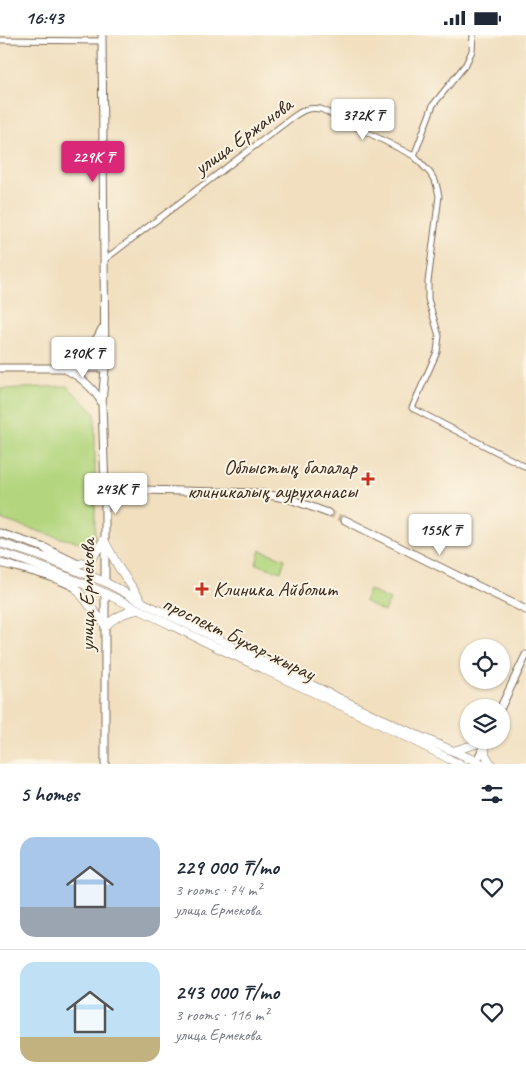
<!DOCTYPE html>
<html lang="en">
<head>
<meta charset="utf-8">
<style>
  :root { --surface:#fff; --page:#f2f2f3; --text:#1f2937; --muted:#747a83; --line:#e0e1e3; --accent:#db2777 }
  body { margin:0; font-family:Caveat,sans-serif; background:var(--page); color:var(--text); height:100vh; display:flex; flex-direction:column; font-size:19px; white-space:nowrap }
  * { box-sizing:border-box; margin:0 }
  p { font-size:16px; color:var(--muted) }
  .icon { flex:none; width:28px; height:28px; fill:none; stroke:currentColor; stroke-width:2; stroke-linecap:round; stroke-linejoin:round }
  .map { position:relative; height:729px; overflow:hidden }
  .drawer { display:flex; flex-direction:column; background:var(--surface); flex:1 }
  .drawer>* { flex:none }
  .buttons { position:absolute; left:460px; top:604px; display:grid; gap:10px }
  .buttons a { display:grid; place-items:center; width:50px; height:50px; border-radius:50%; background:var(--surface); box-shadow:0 1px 4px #0004; font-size:25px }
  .price { position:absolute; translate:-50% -42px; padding:0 11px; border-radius:5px; background:#fff; color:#222; font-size:16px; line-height:32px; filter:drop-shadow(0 1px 2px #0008) }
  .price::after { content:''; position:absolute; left:50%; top:30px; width:15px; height:11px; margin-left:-8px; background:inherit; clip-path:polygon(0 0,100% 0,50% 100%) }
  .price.on { background:var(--accent); color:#fff }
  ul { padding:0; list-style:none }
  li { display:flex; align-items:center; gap:15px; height:125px; padding:0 20px }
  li+li { border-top:1px solid var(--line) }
  li span { display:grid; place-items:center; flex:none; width:140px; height:100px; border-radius:15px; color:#555 }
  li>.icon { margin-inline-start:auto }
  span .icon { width:60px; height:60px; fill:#fffc; stroke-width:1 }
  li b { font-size:21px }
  h2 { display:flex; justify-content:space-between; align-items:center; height:60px; padding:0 20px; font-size:21px }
  .status { display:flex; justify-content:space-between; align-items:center; height:35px; padding:0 25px; background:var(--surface); direction:ltr }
  .status svg { height:14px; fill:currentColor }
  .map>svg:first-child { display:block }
  .green { fill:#b2d57d; stroke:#76804e }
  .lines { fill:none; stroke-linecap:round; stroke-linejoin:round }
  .secondary-tunnel { stroke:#cdbb9f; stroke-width:7; stroke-dasharray:7 3.5; stroke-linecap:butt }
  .street-casing { stroke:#7b6956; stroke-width:7 }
  .secondary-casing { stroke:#7b6956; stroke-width:9 }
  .primary-casing { stroke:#7b6956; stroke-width:9 }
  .street { stroke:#fff; stroke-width:5 }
  .secondary { stroke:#fff; stroke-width:7 }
  .primary { stroke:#fff; stroke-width:8 }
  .poi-dot { fill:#c8321e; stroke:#fcf5e5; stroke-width:2 }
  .labels { text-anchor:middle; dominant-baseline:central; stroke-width:4; stroke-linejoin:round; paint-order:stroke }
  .street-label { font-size:21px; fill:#3b2a1e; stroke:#fcf5e5 }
  .poi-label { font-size:21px; fill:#3b2a1e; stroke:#fcf5e5; text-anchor:end }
</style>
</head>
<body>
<div class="status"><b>16:43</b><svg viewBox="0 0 49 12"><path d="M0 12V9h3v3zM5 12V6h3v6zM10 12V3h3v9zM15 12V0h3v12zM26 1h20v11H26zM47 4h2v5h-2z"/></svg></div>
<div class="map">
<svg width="526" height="729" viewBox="0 0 526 729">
  <rect width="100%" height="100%" fill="#fcf5e5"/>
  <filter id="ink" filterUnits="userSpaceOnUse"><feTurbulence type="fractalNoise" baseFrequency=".02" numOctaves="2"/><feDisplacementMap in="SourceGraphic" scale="10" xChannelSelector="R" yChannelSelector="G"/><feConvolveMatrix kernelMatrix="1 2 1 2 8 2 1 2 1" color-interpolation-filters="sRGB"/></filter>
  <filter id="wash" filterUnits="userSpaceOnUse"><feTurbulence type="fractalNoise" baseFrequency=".0096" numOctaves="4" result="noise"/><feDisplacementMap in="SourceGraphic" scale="20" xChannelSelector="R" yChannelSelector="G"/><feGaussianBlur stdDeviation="1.12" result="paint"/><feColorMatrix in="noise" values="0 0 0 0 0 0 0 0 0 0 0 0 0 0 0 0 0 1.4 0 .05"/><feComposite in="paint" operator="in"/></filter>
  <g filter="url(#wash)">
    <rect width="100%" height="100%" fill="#f1dfbf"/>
    <g class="green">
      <polygon points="67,351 95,378 95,510 60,503 0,484 0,354"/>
      <polygon points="260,515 285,524 281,537 256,529"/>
      <polygon points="369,555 390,565 384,577 364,566"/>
    </g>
  </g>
  <g filter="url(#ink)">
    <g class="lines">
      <polyline class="secondary-tunnel" points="328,478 345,485"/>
      <defs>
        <g id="street">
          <polyline points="0,5 102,6"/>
          <polyline points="414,121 433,70 466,29 472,16 473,0"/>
          <path d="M104,225l189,-143c10,-7 16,-10 28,-8l93,47 16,17 6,10 3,13 -11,86v17l11,37 -2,16 -25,56 114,59"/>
        </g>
        <g id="secondary">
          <polyline points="102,0 105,333 102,369 105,454 105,547"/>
          <polyline points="0,333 105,333"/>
          <path d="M63,333c19,-10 30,-20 39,-39"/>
          <path d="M65,334c16,8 28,18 37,34"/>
          <polyline points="105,454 258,458 290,464 328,478"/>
          <polyline points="345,485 526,575"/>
          <polyline points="0,498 45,513 78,529"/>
          <path d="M0,528c26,7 52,12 76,25"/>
          <polyline points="501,672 526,620"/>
          <polyline points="105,729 105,559"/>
          <polyline points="475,729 485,709"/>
        </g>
        <g id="primary">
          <polyline points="104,505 119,533 141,565"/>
          <polyline points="0,508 43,522 105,547 142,567 283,636 405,695 483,729"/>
          <polyline points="45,513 62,527"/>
          <path d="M0,518c75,22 145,60 216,94 81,38 163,75 243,117"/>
          <polyline points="68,532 90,526 104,505"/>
          <polyline points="44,539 57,540"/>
          <path d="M67,542l39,49c9,-10 19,-14 33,-16"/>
          <polyline points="453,716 486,706 485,719 491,729"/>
        </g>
      </defs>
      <use href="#street" class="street-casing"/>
      <use href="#secondary" class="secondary-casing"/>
      <use href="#primary" class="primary-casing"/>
      <use href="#street" class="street"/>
      <use href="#secondary" class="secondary"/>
      <use href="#primary" class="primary"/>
    </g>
  </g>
  <g class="poi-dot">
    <path d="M365.5 436.5h5v5h5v5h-5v5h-5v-5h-5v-5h5z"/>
    <path d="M199.5 546.5h5v5h5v5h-5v5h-5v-5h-5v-5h5z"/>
  </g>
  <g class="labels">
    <g class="street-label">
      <text transform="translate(243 101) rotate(-36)">улица Ержанова</text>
      <text transform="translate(87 560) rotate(-90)">улица Ермекова</text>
      <text transform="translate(239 603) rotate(26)">проспект Бухар-жырау</text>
    </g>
    <g class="poi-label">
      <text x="357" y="432">Облыстық балалар<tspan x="357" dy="24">клиникалық ауруханасы</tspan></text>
      <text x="213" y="554" text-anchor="start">Клиника Айболит</text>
    </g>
  </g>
</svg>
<div class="buttons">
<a><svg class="icon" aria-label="locate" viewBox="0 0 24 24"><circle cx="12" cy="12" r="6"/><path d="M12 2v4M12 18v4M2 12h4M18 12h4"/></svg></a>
<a><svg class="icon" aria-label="layers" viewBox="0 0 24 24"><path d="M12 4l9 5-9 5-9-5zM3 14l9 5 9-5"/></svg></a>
</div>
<b class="price" style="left:363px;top:106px">372K ₸</b>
<b class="price on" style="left:93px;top:148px">229K ₸</b>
<b class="price" style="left:83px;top:344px">290K ₸</b>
<b class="price" style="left:116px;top:480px">243K ₸</b>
<b class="price" style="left:440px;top:521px">155K ₸</b>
</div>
<section class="drawer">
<h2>5 homes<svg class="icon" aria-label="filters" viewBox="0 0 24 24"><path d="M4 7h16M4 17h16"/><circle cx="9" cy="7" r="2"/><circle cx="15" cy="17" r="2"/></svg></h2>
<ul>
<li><span style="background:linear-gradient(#a9c7e8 70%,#9aa5b1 0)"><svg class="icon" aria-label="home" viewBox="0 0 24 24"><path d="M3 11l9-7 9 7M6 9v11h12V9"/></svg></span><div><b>229 000 ₸/mo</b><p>3 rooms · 74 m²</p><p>улица Ермекова</p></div><svg class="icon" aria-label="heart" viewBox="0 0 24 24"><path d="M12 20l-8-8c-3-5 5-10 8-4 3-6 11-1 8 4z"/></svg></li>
<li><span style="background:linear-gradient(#bfe0f5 75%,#c2b280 0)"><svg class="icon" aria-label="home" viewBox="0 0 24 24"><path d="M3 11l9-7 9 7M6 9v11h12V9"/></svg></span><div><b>243 000 ₸/mo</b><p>3 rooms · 116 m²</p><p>улица Ермекова</p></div><svg class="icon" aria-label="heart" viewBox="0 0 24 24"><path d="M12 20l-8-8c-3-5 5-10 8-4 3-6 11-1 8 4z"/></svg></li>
</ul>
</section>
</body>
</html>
